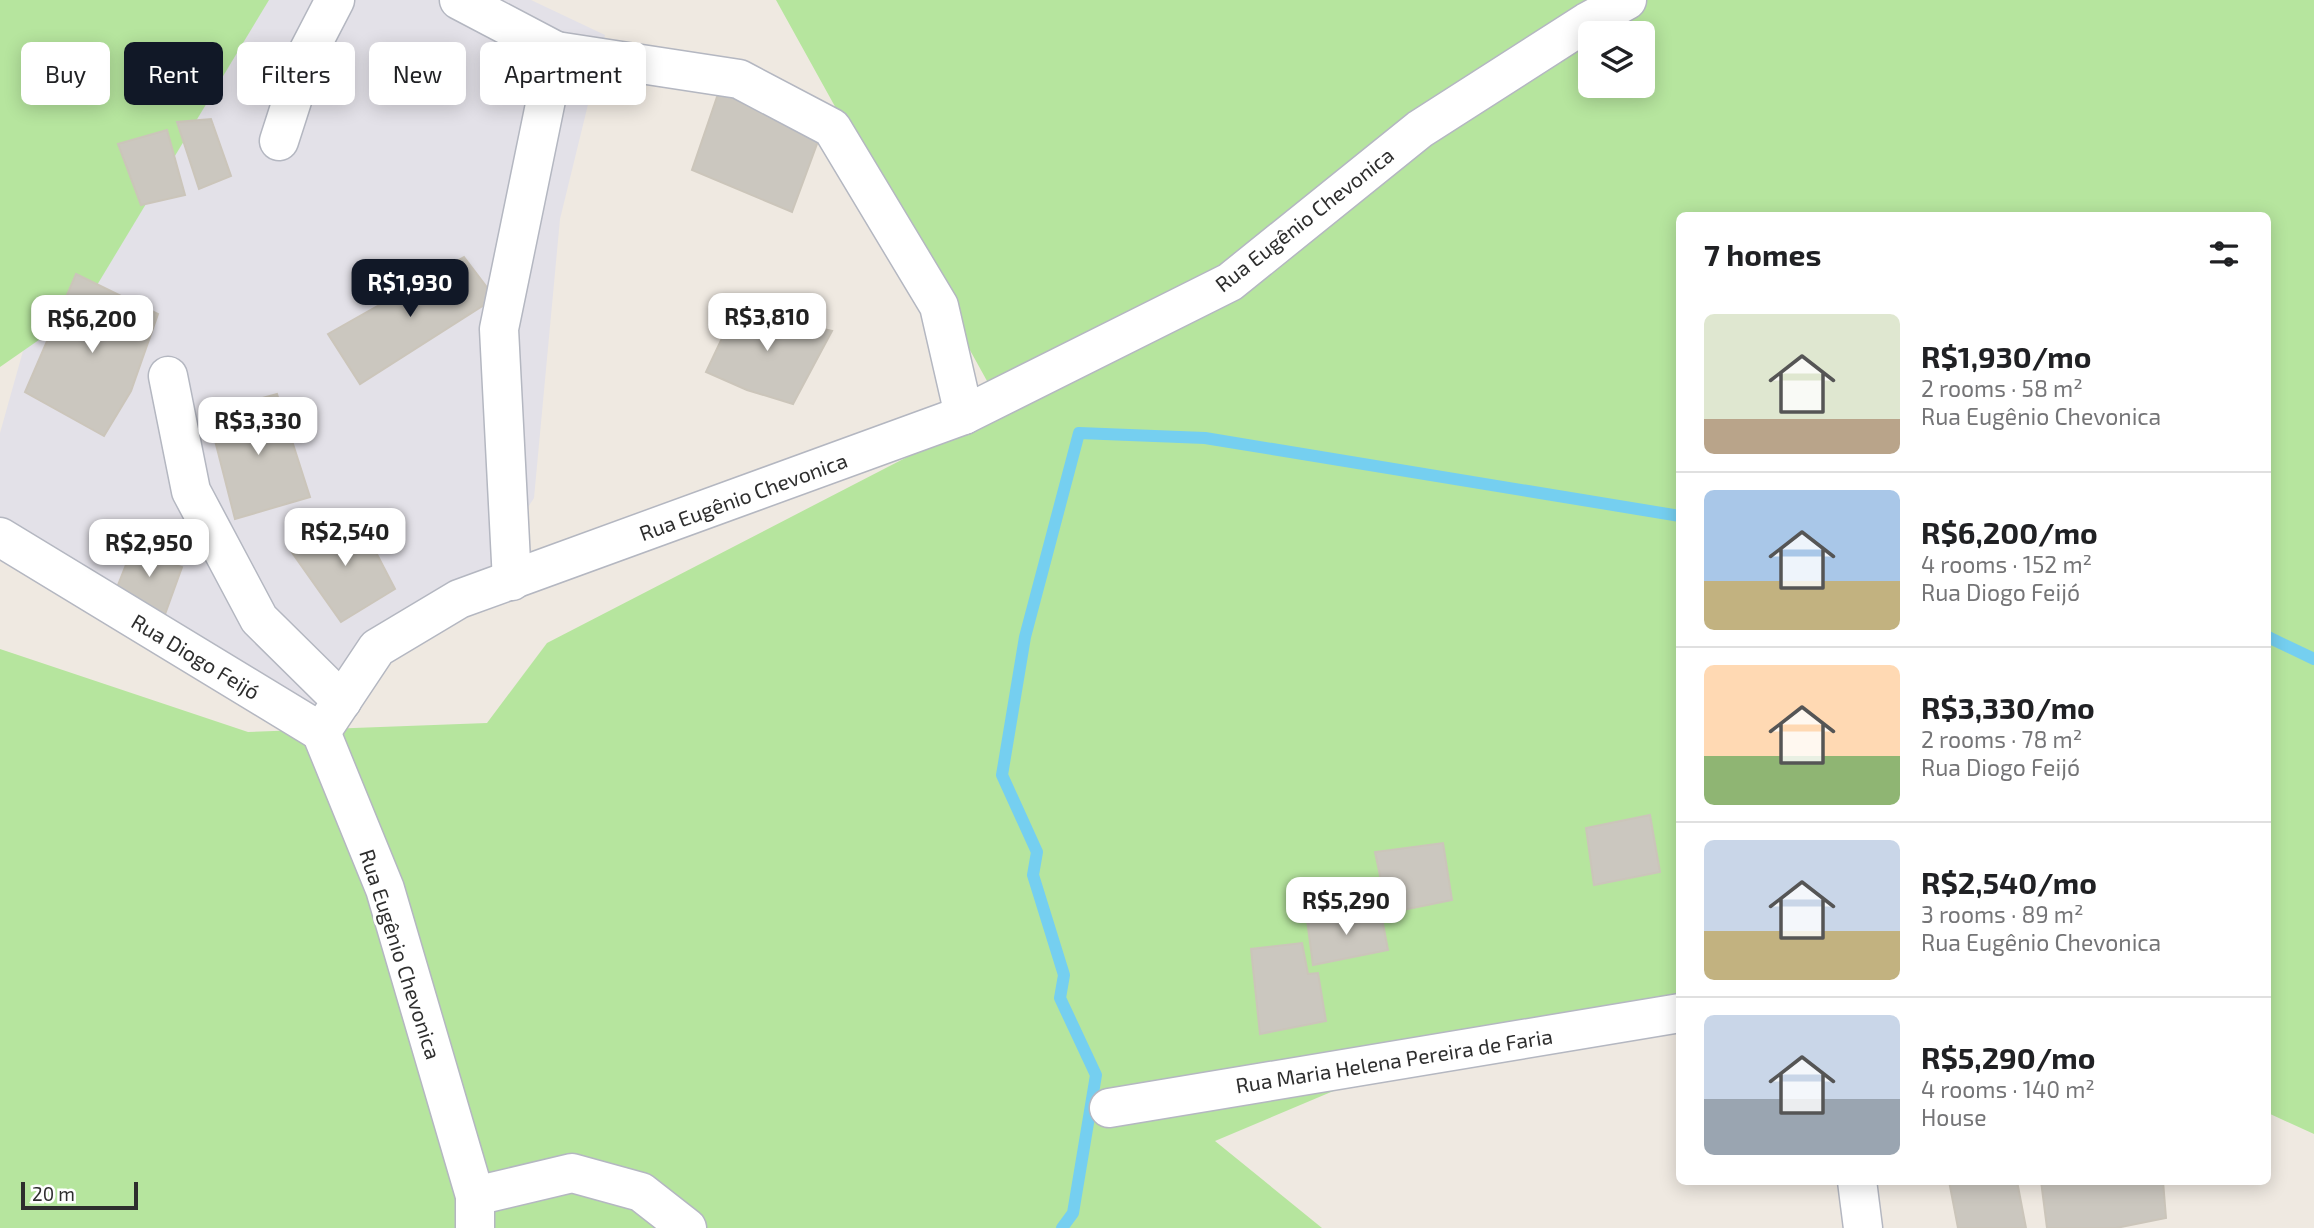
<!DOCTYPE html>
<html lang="en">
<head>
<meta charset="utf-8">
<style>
  :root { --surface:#fff; --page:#f2f2f2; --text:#202124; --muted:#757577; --line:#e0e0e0; --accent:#111827 }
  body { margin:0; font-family:"Exo 2",sans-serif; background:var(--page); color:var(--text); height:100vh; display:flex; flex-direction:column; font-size:26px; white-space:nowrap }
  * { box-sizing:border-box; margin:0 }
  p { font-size:23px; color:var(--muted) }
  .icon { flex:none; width:38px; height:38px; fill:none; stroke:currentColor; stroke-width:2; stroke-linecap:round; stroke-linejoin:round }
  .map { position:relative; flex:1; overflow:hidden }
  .sheet { position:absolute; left:1676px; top:212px; width:595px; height:973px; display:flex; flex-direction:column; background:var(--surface); border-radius:10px; box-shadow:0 4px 18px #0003 }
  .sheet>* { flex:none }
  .banner { position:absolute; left:21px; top:42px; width:665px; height:63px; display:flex; gap:14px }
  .fabs { position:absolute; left:1578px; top:21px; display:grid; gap:14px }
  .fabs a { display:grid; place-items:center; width:77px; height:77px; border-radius:10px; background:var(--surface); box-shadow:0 4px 18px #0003; font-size:35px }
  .scale { position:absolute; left:21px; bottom:18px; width:117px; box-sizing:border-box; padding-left:7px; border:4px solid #2e2e2e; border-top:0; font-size:19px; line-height:24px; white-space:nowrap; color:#2e2e2e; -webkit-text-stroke:5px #fff; paint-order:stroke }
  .price { position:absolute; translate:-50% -60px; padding:0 16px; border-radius:14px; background:#fff; color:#222; font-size:23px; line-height:46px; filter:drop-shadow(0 2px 4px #0008) }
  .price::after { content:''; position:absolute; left:50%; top:42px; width:21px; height:16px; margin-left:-10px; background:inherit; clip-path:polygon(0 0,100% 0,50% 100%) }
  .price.on { background:var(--accent); color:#fff }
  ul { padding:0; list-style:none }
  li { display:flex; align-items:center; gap:21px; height:175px; padding:0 28px }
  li+li { border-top:2px solid var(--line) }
  li span { display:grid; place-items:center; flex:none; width:196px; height:140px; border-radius:10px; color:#555 }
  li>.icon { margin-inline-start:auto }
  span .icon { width:84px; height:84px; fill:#fffc; stroke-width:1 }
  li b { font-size:30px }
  h2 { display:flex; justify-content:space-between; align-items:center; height:84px; padding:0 28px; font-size:30px }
  .tag { padding:0 24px; border-radius:10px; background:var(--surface); box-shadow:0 4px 18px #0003; font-size:24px; line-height:63px }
  .tag.on { background:var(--accent); color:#fff }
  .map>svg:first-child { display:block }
  .industrial { fill:#e3e1e8 }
  .green { fill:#b6e59e; fill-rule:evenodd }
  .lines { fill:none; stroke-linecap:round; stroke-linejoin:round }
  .stream { stroke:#75cff0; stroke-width:12 }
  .building { fill:#cbc7bf; stroke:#cbc5ba; stroke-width:2 }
  .minor-casing { stroke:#b4b7c1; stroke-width:41 }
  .minor { stroke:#fff; stroke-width:38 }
  .labels { text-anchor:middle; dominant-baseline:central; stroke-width:6; stroke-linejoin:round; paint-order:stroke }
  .street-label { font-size:21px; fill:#2e2e2e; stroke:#fff }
</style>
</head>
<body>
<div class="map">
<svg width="2314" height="1228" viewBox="0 0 2314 1228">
  <rect width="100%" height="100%" fill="#efe9e1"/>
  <polygon class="industrial" points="268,0 531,0 605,35 560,219 534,498 492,563 459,599 377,648 321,732 0,537 0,433 53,244"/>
  <g class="green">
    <polygon points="0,0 269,0 82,310 0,367"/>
    <path d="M776,0h1538v1134l-46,-21v-898h-588v803l-216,18 -249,105 107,87h-1322v-579l248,83 239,-9 60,-80 455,-235zM1591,33h52v53h-52z"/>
  </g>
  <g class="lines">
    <g class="stream">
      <polyline points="2268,637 2314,659"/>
      <polyline points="1062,1228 1073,1213 1096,1075 1060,998 1064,975 1033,875 1037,852 1002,775 1025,637 1079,433 1205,438 1680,516"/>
    </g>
  </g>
  <g class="building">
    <polygon points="719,91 821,133 792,212 692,170"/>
    <polygon points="211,119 231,176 199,189 177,122"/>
    <polygon points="167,130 185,195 141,205 118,144"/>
    <polygon points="464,257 495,298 360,384 328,334"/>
    <polygon points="76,274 158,314 131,391 104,436 25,392"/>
    <polygon points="741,298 785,320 832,331 793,404 747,390 706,372"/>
    <polygon points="277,394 310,497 235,519 208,413"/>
    <polygon points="356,514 395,589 341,622 291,551"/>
    <polygon points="137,537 161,560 182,567 164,617 116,590"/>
    <polygon points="1650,815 1660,872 1594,885 1586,828"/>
    <polygon points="1443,843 1452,900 1388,913 1375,852"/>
    <polygon points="1381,913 1388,950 1313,965 1307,920"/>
    <polygon points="1302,943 1308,974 1318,973 1326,1021 1260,1034 1251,949"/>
    <polygon points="1949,1181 2017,1181 2026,1228 1958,1228"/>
    <polygon points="2041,1181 2163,1181 2166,1218 2116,1228 2047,1228"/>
  </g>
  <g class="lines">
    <defs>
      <g id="minor">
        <polyline points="459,0 556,51 499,329 512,581"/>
        <polyline points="556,51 739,79 832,128 939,306 964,415"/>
        <polyline points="279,141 307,54 335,0"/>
        <polyline points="168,376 191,491 259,619 342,701"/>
        <polyline points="0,537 321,732"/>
        <polyline points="321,732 377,648 459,599 964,415 1230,282 1420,129 1587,22 1627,0"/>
        <polyline points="321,732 385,889 475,1196 475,1228"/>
        <polyline points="1109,1108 1680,1013"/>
        <polyline points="1857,1181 1863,1228"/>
        <polyline points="475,1196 572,1173 641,1192 687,1228"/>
      </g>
    </defs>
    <use href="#minor" class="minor-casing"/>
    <use href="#minor" class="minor"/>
  </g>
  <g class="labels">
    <g class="street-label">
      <text transform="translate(1304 219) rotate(-38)">Rua Eugênio Chevonica</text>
      <text transform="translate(743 496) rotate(-20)">Rua Eugênio Chevonica</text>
      <text transform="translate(196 656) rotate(31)">Rua Diogo Feijó</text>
      <text transform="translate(401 954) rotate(72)">Rua Eugênio Chevonica</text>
      <text transform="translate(1394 1060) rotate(-9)">Rua Maria Helena Pereira de Faria</text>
    </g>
  </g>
</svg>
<div class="fabs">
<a><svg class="icon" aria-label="layers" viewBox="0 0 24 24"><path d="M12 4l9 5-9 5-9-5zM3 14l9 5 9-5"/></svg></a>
</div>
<div class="scale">20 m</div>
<b class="price on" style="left:410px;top:319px">R$1,930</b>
<b class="price" style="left:767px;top:353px">R$3,810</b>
<b class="price" style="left:92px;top:355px">R$6,200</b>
<b class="price" style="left:258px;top:457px">R$3,330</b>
<b class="price" style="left:345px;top:568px">R$2,540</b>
<b class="price" style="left:149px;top:579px">R$2,950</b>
<b class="price" style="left:1346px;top:937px">R$5,290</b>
<div class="banner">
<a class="tag">Buy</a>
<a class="tag on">Rent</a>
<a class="tag">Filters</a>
<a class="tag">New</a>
<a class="tag">Apartment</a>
</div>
<section class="sheet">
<h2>7 homes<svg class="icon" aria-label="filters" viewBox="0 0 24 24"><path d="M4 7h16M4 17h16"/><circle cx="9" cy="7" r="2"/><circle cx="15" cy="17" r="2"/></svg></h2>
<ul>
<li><span style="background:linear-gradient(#dfe7d0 75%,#b9a48a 0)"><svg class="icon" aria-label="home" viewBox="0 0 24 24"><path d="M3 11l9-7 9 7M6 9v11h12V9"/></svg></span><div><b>R$1,930/mo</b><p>2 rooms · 58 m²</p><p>Rua Eugênio Chevonica</p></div></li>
<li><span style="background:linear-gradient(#a9c7e8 65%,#c2b280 0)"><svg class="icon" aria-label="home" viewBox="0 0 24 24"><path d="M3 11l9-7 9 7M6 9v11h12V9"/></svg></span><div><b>R$6,200/mo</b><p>4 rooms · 152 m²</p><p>Rua Diogo Feijó</p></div></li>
<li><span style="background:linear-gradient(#ffd9b3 65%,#8fb573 0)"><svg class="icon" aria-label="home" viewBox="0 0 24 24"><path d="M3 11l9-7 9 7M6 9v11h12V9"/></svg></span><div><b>R$3,330/mo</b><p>2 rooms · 78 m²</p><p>Rua Diogo Feijó</p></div></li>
<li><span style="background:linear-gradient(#c9d6e8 65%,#c2b280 0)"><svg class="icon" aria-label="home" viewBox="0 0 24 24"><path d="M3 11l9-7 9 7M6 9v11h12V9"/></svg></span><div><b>R$2,540/mo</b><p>3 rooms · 89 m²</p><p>Rua Eugênio Chevonica</p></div></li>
<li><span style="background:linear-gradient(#c9d6e8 60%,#9aa5b1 0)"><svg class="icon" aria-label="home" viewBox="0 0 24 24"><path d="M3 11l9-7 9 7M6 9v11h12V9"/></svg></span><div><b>R$5,290/mo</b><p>4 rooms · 140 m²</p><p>House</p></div></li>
</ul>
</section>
</div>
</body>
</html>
